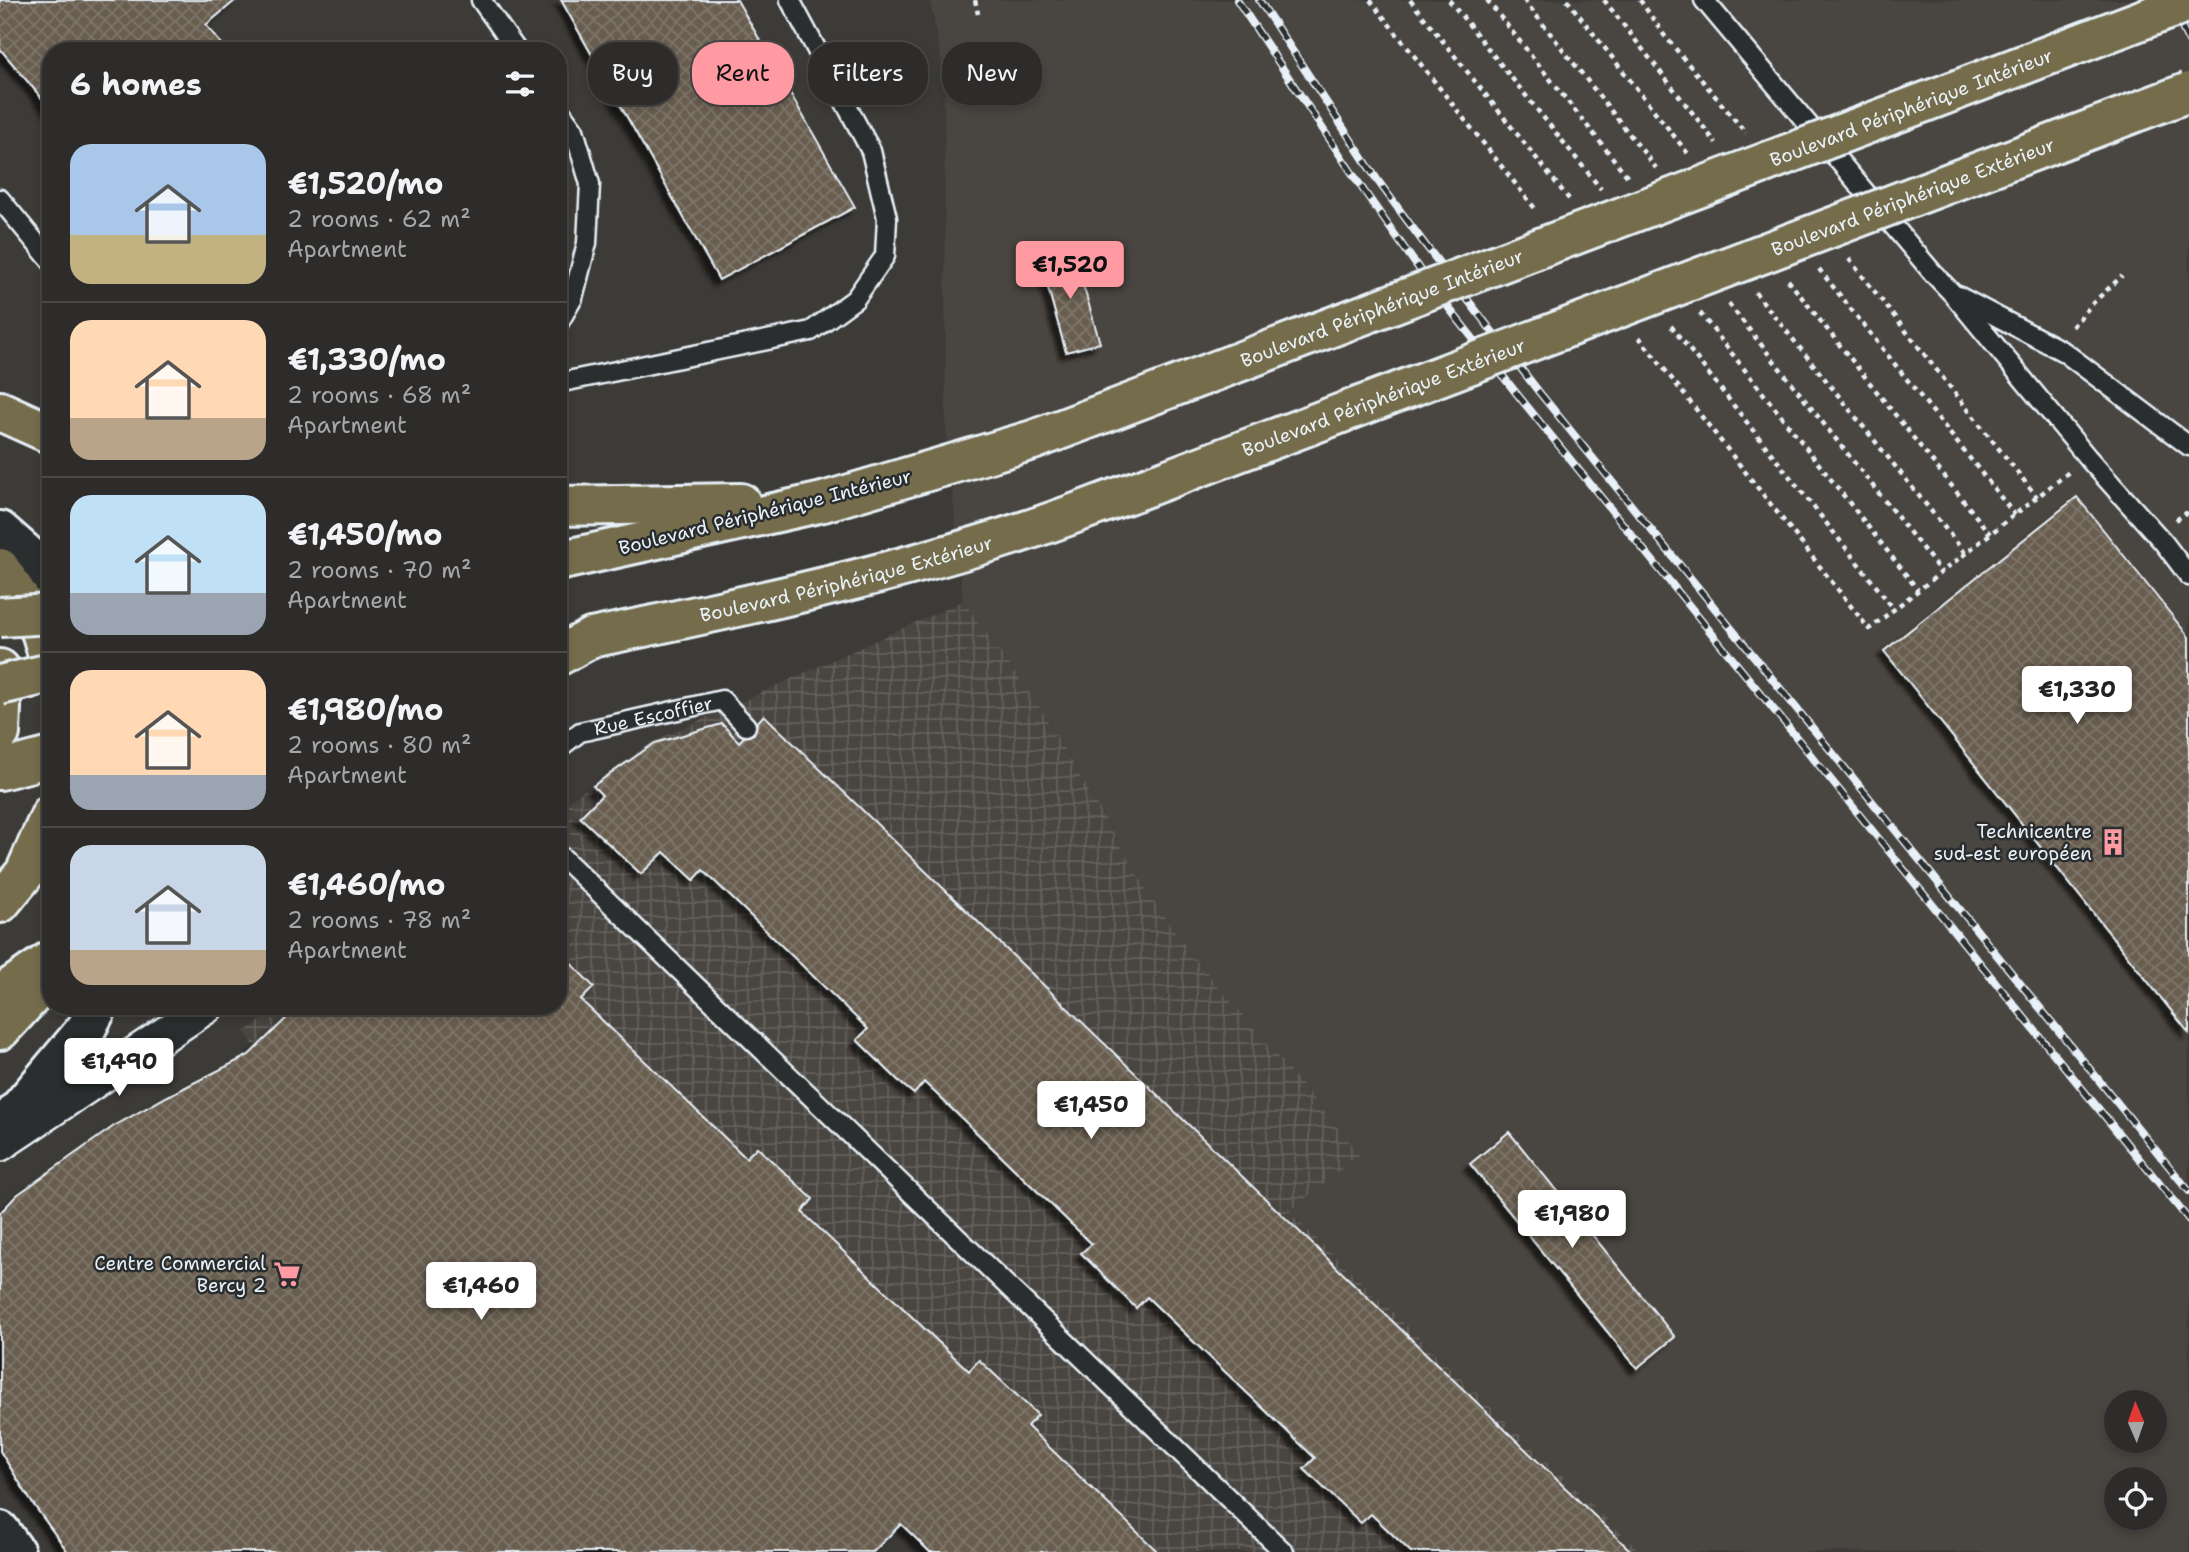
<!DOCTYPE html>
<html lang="en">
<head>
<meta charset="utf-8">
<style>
  :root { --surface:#2e2c2a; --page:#3a3836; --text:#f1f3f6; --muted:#a7a7a8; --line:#494847; --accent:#ff9aa2 }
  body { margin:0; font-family:"Shantell Sans",sans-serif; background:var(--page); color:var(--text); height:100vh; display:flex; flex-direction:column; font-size:26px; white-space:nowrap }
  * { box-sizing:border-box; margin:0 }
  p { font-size:23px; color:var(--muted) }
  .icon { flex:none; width:38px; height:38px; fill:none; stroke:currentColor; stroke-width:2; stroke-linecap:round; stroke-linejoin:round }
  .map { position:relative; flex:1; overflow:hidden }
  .panel { position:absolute; left:42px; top:42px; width:525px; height:973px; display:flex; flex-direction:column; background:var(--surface); border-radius:28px; box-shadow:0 4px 10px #0003,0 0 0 2px var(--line) }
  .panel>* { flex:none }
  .guide { position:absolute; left:588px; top:42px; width:665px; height:63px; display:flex; gap:14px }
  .needle { width:46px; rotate:358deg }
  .buttons { position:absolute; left:2104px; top:1390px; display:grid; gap:14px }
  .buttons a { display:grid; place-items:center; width:63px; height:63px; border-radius:50%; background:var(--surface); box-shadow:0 4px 10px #0003,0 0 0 2px var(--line); font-size:35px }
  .price { position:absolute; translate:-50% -60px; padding:0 16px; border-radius:7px; background:#fff; color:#222; font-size:23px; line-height:46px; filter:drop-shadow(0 2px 4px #0008) }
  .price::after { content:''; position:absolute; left:50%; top:42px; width:21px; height:16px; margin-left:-10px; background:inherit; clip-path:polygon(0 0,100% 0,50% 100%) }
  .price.active { background:var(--accent); color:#111 }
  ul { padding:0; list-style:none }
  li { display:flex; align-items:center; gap:21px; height:175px; padding:0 28px }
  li+li { border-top:2px solid var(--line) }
  li span { display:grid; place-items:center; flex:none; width:196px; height:140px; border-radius:21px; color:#555 }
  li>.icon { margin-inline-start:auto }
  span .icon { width:84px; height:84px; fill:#fffc; stroke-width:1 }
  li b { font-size:30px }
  h2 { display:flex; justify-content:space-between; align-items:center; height:84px; padding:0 28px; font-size:30px }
  .chip { padding:0 24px; border-radius:28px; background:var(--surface); box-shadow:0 4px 10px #0003,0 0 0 2px var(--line); font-size:24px; line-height:63px }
  .chip.active { background:var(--accent); color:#111 }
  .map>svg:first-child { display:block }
  .built { fill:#4a453f; fill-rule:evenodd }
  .industrial { fill:url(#industrial-grid) }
  .building { fill:url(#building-cross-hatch); stroke:#e8f1f8; stroke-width:2; filter:url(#shadow) }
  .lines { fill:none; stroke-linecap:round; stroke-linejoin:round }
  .service-casing { stroke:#e8f1f8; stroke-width:23 }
  .minor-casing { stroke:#e8f1f8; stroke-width:38 }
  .secondary-casing { stroke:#e8f1f8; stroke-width:44 }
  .trunk-casing { stroke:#e8f1f8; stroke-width:44 }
  .motorway-casing { stroke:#e8f1f8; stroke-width:44 }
  .path { stroke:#e8f1f8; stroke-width:4.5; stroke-dasharray:5 5; stroke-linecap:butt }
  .service { stroke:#2a2d2e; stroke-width:18 }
  .minor { stroke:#2a2d2e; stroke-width:33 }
  .secondary { stroke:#2a2d2e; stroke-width:38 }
  .trunk { stroke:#746c4b; stroke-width:38 }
  .motorway { stroke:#746c4b; stroke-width:38 }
  .rail-casing { stroke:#e8f1f8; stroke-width:8 }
  .rail { stroke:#2a2d2e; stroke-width:5; stroke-dasharray:16; stroke-linecap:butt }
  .trunk-bridge-casing { stroke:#e8f1f8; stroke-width:44; stroke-linecap:butt }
  .motorway-bridge-casing { stroke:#e8f1f8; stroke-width:44; stroke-linecap:butt }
  .trunk-bridge { stroke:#746c4b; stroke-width:38 }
  .motorway-bridge { stroke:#746c4b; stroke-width:38 }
  .labels { text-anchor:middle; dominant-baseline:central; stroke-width:5; stroke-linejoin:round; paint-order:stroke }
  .street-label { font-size:19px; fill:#e8f1f8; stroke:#2a2d2e }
  .poi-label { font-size:19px; fill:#e8f1f8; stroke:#2a2d2e; text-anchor:end }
</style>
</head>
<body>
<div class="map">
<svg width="2189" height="1552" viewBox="0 0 2189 1552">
  <defs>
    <pattern id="industrial-grid" width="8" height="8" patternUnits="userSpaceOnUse" patternTransform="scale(1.75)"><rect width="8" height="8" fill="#4a453f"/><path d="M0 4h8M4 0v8" fill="none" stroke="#64605c"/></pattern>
    <pattern id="building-cross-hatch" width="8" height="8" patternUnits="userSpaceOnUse" patternTransform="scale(1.75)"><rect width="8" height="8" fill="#695d50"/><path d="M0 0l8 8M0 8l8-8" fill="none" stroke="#7e756a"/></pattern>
    <filter id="shadow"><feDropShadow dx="-6" dy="6" stdDeviation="2" flood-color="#0009"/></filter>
  </defs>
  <rect width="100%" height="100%" fill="#3d3b38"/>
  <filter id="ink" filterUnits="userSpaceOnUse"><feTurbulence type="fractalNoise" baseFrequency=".0143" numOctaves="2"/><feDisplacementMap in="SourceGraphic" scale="14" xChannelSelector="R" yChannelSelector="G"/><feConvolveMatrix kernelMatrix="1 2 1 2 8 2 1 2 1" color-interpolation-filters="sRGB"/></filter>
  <g filter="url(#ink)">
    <path class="built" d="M930,0h1259v1552h-548l-352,-340 71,-58 -169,-200 -39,-55 -115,-196 -74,-102 -17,-175 -2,-350zM2116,1402h38v38h-38zM2116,1479h38v38h-38z"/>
    <polygon class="industrial" points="963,601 1037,703 1152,899 1191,954 1360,1154 1289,1212 1641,1552 945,1552 289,1097 245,1032 281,1006 558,1006 558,809 650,743"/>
    <g class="building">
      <polygon points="0,0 236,0 206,25 227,51 51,51 51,109 0,49"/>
      <polygon points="561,0 737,0 855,207 719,280"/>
      <polygon points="1073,250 1100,343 1066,352 1040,259"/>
      <polygon points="2077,497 2189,637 2189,1033 1884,651"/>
      <polygon points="764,715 974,918 1632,1552 1411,1552 1371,1514 1361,1523 1304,1469 1315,1458 1147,1297 1136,1308 1081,1253 1092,1244 924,1082 914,1094 903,1085 857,1040 868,1029 703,870 694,880 664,852 641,874 580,817 602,795 593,786 655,743 722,724 739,742 744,737 754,734 757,723"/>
      <polygon points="558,950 594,987 581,1000 746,1158 757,1147 813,1199 802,1212 969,1371 979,1360 1038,1415 1027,1426 1158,1552 930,1552 901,1524 873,1552 68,1552 31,1501 0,1451 0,1213 17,1195 114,1126 168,1096 249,1055 299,1006 558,1006"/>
      <polygon points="1509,1132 1675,1337 1637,1368 1470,1164"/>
    </g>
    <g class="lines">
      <defs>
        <g id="service">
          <polyline points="481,0 517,51"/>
          <polyline points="1704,0 1932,272 1952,293 2088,458 2164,543 2189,576"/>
          <polyline points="558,108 574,130 590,184 587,243 573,298 558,324"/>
          <polyline points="0,199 51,261"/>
          <polyline points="1958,296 2064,352 2189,446"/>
          <polyline points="558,383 811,331 855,299 885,256 887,218 871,151 790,0"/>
          <path id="s1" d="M558,749l22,-17 142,-32 24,26"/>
          <polyline points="558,856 563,858 1284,1552"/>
        </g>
        <polyline id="minor" points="0,1144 207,1006"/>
        <g id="secondary">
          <polyline points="0,531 33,560 51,586"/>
          <polyline points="0,1132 86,1029 98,1006"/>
          <polyline points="0,1531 15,1552"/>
        </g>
        <g id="trunk">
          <polyline points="0,411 51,434"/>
          <polyline points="558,506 741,503"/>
          <polyline points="558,561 823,502"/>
          <polyline points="0,568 41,631 51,665"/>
          <polyline points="558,656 591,638"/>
          <polyline points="0,669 2,682 0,733"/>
          <polyline points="0,770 51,757"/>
          <polyline points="0,903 25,873 51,814"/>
          <polyline points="0,995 51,960"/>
        </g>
        <polyline id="motorway" points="0,1030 51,975"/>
      </defs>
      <use href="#service" class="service-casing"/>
      <use href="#minor" class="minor-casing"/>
      <use href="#secondary" class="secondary-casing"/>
      <use href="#trunk" class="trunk-casing"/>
      <use href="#motorway" class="motorway-casing"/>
      <g class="path">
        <polyline points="975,0 978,14"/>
        <polyline points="1370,0 1537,211"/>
        <polyline points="1410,0 1569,199"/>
        <polyline points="1449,0 1601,189"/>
        <polyline points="1487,0 1628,177"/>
        <polyline points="1524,0 1656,168"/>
        <polyline points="1567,0 1689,155"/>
        <polyline points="1604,0 1716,143"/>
        <polyline points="1640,0 1664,35 1746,133"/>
        <polyline points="1849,259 2037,497"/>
        <polyline points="1819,269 2015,515"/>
        <polyline points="1788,280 1990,534"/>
        <polyline points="1755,292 1965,553"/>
        <polyline points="1729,304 1941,572"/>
        <polyline points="1700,313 1918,590"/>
        <polyline points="1671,326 1894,609"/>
        <polyline points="2072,327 2093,303 2122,276"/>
        <polyline points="1639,337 1869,629 2069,472"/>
        <polyline points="2176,520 2186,513 2189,516"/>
      </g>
      <use href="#service" class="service"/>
      <use href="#minor" class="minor"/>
      <use href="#secondary" class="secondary"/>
      <use href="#trunk" class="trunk"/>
      <use href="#motorway" class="motorway"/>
      <defs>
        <g id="rail">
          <polyline points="1237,0 1364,191 1429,283 1521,399 2189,1220"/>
          <polyline points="1259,0 1378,181 1426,246 1539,392 2189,1191"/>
          <polyline points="2168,0 2189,42"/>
          <polyline points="2188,0 2189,1"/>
        </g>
      </defs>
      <use href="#rail" class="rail-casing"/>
      <use href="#rail" class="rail"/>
      <defs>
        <g id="trunk-bridge">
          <path id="s2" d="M823,502l210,-62 1156,-438"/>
          <path id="s3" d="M591,638c146,-30 293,-61 434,-107 37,-12 74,-27 111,-40l1053,-399"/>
          <polyline points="0,685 51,673"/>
        </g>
        <polyline id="motorway-bridge" points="0,617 51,614"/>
      </defs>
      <use href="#trunk-bridge" class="trunk-bridge-casing"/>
      <use href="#motorway-bridge" class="motorway-bridge-casing"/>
      <use href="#trunk-bridge" class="trunk-bridge"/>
      <use href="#motorway-bridge" class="motorway-bridge"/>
    </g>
  </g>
  <defs>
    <symbol id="building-bare" viewBox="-9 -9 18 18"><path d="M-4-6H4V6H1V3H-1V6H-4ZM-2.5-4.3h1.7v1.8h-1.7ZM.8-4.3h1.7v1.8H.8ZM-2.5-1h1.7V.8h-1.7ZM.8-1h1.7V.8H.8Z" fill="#ff9aa2" stroke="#2a2d2e" stroke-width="2.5" paint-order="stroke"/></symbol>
    <symbol id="supermarket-bare" viewBox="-9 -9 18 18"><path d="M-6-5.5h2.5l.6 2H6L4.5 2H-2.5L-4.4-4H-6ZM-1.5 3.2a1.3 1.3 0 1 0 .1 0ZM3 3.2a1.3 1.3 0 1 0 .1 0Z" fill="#ff9aa2" stroke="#2a2d2e" stroke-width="2.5" paint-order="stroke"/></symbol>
  </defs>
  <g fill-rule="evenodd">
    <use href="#building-bare" x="2094" y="823" width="38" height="38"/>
    <use href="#supermarket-bare" x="268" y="1255" width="38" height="38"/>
  </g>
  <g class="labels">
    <g class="street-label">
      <text stroke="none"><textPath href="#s2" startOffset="1158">Boulevard Périphérique Intérieur</textPath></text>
      <text stroke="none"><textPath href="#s3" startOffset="1396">Boulevard Périphérique Extérieur</textPath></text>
      <text stroke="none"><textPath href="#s2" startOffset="592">Boulevard Périphérique Intérieur</textPath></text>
      <text stroke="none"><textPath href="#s3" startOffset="830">Boulevard Périphérique Extérieur</textPath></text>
      <text transform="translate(765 512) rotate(-14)">Boulevard Périphérique Intérieur</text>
      <text stroke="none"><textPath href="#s3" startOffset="262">Boulevard Périphérique Extérieur</textPath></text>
      <text stroke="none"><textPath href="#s1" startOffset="103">Rue Escoffier</textPath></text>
    </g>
    <g class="poi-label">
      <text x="2092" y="831">Technicentre<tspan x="2092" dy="22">sud-est européen</tspan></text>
      <text x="266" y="1263">Centre Commercial<tspan x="266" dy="22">Bercy 2</tspan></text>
    </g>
  </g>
</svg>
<div class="buttons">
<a><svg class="needle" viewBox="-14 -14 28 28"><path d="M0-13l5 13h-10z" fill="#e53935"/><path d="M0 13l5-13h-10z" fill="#a7a7a8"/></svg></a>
<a><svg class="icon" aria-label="locate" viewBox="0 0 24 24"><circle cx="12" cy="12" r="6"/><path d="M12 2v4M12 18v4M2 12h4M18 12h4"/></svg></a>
</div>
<b class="price active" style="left:1070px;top:301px">€1,520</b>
<b class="price" style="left:2077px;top:726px">€1,330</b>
<b class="price" style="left:119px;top:1098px">€1,490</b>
<b class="price" style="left:1091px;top:1141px">€1,450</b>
<b class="price" style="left:1572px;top:1250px">€1,980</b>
<b class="price" style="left:481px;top:1322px">€1,460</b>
<div class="guide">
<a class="chip">Buy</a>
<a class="chip active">Rent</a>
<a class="chip">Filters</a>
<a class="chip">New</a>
</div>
<section class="panel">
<h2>6 homes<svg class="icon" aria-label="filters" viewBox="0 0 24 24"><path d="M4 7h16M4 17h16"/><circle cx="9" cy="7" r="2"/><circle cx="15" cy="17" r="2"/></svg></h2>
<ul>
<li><span style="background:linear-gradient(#a9c7e8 65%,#c2b280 0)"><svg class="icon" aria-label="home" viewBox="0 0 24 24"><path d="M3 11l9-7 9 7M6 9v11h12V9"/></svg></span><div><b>€1,520/mo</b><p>2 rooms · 62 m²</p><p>Apartment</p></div></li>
<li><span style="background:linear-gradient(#ffd9b3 70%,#b9a48a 0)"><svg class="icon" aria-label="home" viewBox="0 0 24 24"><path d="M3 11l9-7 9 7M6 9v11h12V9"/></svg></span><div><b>€1,330/mo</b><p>2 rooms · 68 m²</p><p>Apartment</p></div></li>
<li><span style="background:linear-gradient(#bfe0f5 70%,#9aa5b1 0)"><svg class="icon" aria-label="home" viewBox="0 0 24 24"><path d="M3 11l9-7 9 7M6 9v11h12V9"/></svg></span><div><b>€1,450/mo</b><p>2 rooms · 70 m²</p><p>Apartment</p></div></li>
<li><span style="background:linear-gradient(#ffd9b3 75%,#9aa5b1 0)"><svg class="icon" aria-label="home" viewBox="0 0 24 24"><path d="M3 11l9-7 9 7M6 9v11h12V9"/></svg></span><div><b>€1,980/mo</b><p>2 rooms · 80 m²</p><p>Apartment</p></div></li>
<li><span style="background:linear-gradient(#c9d6e8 75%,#b9a48a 0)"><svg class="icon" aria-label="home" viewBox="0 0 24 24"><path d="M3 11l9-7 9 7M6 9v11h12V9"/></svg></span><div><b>€1,460/mo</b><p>2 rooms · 78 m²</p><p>Apartment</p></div></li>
</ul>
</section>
</div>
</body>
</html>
